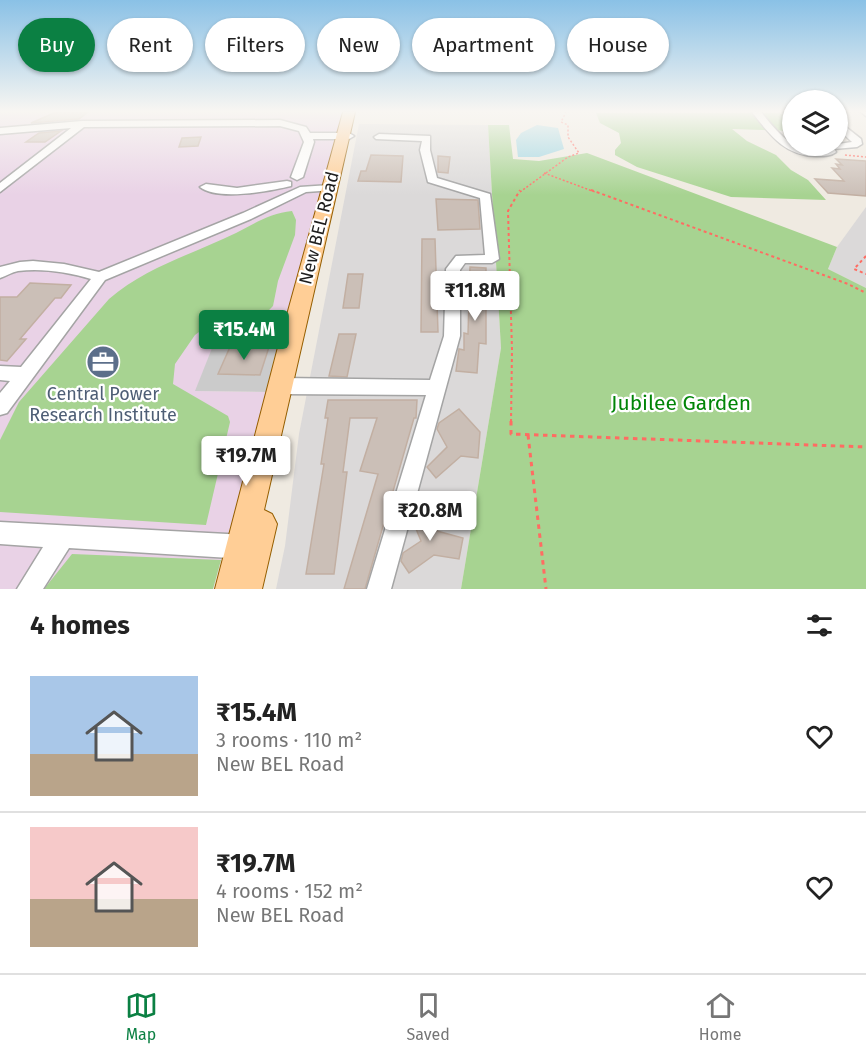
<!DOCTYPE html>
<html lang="en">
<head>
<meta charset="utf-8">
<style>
  :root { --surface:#fff; --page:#f2f2f2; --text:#222; --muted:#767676; --line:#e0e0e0; --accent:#0b8043 }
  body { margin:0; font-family:"Fira Sans",sans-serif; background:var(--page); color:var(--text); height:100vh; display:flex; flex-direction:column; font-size:22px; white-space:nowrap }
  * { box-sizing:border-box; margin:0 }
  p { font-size:20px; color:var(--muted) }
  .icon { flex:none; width:33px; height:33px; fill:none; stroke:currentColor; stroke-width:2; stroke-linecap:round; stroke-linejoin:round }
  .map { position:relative; height:589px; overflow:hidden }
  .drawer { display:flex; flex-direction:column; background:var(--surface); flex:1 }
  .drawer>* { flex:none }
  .top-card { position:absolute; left:18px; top:18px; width:831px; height:54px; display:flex; gap:12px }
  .tools { position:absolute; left:782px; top:90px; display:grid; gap:12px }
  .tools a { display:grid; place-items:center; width:66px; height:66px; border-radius:50%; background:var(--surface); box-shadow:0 2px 4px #0004; font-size:30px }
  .price { position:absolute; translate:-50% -51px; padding:0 14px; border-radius:6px; background:#fff; color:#222; font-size:20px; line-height:39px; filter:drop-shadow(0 2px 3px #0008) }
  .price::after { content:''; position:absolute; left:50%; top:36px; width:18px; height:14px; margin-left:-9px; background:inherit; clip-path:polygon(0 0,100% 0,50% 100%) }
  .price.selected { background:var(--accent); color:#fff }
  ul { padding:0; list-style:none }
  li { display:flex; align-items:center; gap:18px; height:150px; padding:0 30px }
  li+li { border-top:2px solid var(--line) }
  li span { display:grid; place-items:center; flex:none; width:168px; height:120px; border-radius:0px; color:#555 }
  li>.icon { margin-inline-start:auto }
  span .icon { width:72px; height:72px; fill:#fffc; stroke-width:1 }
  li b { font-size:26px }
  h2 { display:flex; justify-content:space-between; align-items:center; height:72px; padding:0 30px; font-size:26px }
  .tag { padding:0 21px; border-radius:27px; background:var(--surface); box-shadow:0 2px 4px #0004; font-size:21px; line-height:54px }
  .tag.selected { background:var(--accent); color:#fff }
  .tab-bar { display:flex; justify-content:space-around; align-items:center; height:84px; border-top:2px solid var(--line); background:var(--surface); font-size:16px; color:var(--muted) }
  .tab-bar a { display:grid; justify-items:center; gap:3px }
  .tab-bar .selected { color:var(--accent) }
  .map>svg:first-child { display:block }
  .residential { fill:#dbd9d9 }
  .industrial { fill:#e9d2e6 }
  .religious { fill:#cbcbcb }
  .forest { fill:#a7d391 }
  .water { fill:#9dd5e2 }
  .building { fill:#cbbfb7; stroke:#c2afa2; stroke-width:1.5 }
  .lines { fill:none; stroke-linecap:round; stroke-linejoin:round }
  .minor-casing { stroke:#a4a4a4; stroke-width:3 }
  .major-casing { stroke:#955e00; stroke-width:2 }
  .path-far2 { stroke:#ff6c62; stroke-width:1.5; stroke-dasharray:2 2; stroke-linecap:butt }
  .path-far1 { stroke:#ff6c62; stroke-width:2; stroke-dasharray:3 3; stroke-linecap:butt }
  .path { stroke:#ff6c62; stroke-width:3; stroke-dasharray:4.5 4.5; stroke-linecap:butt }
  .minor { fill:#fff; fill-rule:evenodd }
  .major { fill:#ffce96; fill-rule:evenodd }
  .labels { text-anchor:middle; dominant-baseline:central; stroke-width:4.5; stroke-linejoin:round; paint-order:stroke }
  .street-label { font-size:18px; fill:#1d1d1d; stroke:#fff }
  .service-label { font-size:18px; fill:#4e5e75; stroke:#fff }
  .near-park-label { font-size:21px; fill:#018507; stroke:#fff }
</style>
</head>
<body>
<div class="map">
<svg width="866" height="589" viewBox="0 0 866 589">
  <rect width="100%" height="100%" fill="#efeae1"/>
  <g class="residential">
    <polygon points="359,124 488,125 501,348 461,589 276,589 285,546 299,434"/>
    <polygon points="866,207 866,288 828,269 837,247"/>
  </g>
  <polygon class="industrial" points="344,112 284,334 196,391 269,392 213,589 0,589 0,113"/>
  <polygon class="religious" points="218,333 284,334 269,392 195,391"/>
  <g class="forest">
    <polygon points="596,113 779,113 792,118 792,131 732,129 747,141 776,155 791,170 808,180 826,200 731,197 637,167 615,155 615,150 621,143 619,133 600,123"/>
    <polygon points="488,125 509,125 513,159 539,161 587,153 837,247 828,269 866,288 866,589 461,589 501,348"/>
    <path d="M292,211l4,9 -1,15 -17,46 -5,25 -10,10 -42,5 -14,5 -12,9 -20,29 -2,20 55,32 2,6 -24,103 -206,-13v-72l19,-38 90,-103c37,-32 84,-45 127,-66 18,-9 34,-20 56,-22z"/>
    <polygon points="72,554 221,560 213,589 44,589"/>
  </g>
  <polygon class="water" points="537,125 558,128 564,149 539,157 518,157 516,140 521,133"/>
  <g class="building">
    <polygon points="56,112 88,112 79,119 31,123"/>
    <polygon points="61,131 45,142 26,142 39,133"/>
    <polygon points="201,137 198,146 179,147 182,138"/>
    <polygon points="371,155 403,156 401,182 358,181 361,171 366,171"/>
    <polygon points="438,156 450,157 448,173 438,172"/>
    <polygon points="836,159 866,161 866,196 828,193 815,179 844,181 832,168 840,169 836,164 842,165"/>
    <polygon points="436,199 478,200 480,229 438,230"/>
    <polygon points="422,239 435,239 438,332 421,332"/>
    <polygon points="470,267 486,268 486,344 479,343 477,373 456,371 459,349 464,350 464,333 468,334"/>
    <polygon points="348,274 363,274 359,308 343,308"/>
    <polygon points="30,283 71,285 61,298 55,298 20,339 26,339 7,361 0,360 0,297 17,297"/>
    <polygon points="339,334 356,334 347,377 329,376"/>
    <polygon points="230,347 269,347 260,375 218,374"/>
    <polygon points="328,400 417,400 416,418 414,418 365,589 344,589 378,474 360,471 377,418 350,418 343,472 347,472 334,574 306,574 324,464 321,464 328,418 325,418"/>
    <polygon points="459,409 480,432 478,458 461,456 436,478 427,467 447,447 437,429 439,423"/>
    <polygon points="427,506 437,531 463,538 459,559 434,555 409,573 401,561 403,553 421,541 412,519 414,512"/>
  </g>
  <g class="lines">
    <defs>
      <g id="minor">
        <path d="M752,112h9c18,22 31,40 61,38l3,-4 27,-4 -15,-14v-8l24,19 1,5 -5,3 -23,2 2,3c-5,4 -11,4 -18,4 -32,1 -48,-21 -66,-44z"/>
        <polygon points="861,112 866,112 866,116"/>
        <polygon points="280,120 306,127 310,133 349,133 354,136 349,139 313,139 314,142 303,177 297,180 291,177 304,142 299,131 280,126 84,127 0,192 0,183 71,128 0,134 0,128 82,121"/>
        <polygon points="379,134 430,136 430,150 437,178 490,194 499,259 492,263 465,263 460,270 460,336 391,589 367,589 426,395 282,394 276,391 273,386 276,381 282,378 430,380 444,336 446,269 456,256 485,255 480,198 428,182 420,150 422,141 376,139 374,137"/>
        <path d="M287,181l4,1v4c-21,5 -74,15 -91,1l6,-3 31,4z"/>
        <path d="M330,185l4,1v4l-28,2 -55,27 -146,61 -98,133 -7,2v-22l10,-12 -10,-1v-14l21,1 70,-88c-23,-7 -50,-11 -73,-8 -6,1 -12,5 -18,7v-11l20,-5 13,-1 31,3 35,8 144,-59 57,-26z"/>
        <polygon points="0,522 246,535 254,539 258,547 254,555 246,559 69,548 43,589 17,589 43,547 0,544"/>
      </g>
      <polygon id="major" points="343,112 355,112 264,510 272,514 277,524 262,589 215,589 277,351"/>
    </defs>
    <use href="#minor" class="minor-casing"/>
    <use href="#major" class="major-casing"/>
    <g class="path-far2">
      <polyline points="845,155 866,157"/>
      <polyline points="544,173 595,192"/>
      <polyline points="520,192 568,157 579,153 568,137 568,125 561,122 566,112"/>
    </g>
    <g class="path-far1">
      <polyline points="591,190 848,284 866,293"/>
      <polyline points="866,256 854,269 866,274"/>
      <polyline points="511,422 512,350 508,211 520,190"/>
    </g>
    <g class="path">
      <polyline points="511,421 511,434 866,447"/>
      <polyline points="528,435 546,589"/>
    </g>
    <use href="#minor" class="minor"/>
    <use href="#major" class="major"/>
  </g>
  <linearGradient id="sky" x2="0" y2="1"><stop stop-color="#8ac1e6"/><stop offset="0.57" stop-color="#f8f6f2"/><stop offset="1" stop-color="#f8f6f2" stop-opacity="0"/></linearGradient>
  <rect width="866" height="195" fill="url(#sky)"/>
  <defs>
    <symbol id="office-disc" viewBox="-11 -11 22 22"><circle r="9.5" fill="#5c6f8a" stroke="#fff"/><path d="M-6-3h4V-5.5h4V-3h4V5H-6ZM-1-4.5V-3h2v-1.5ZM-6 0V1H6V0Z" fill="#fff"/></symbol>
  </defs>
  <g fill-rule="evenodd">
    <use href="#office-disc" x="84" y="343" width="38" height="38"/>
  </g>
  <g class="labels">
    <g class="street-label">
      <text transform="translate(319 228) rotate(-76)">New BEL Road</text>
    </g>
    <g class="service-label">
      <text x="103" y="394">Central Power<tspan x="103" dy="21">Research Institute</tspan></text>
    </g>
    <g class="near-park-label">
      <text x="681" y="403">Jubilee Garden</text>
    </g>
  </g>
</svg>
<div class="tools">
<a><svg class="icon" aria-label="layers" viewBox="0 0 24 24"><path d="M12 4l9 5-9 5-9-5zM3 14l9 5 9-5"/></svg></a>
</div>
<b class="price" style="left:475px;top:322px">₹11.8M</b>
<b class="price selected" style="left:244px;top:361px">₹15.4M</b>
<b class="price" style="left:246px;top:487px">₹19.7M</b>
<b class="price" style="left:430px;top:542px">₹20.8M</b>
<div class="top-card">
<a class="tag selected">Buy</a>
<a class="tag">Rent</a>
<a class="tag">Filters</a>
<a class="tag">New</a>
<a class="tag">Apartment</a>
<a class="tag">House</a>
</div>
</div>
<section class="drawer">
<h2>4 homes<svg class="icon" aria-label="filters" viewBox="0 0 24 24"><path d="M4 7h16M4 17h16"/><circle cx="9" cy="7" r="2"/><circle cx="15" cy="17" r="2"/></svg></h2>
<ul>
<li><span style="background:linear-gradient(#a9c7e8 65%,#b9a48a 0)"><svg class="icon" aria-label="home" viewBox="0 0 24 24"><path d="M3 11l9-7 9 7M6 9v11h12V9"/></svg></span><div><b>₹15.4M</b><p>3 rooms · 110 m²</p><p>New BEL Road</p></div><svg class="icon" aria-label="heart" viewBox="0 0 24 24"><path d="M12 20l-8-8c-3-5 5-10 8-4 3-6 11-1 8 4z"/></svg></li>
<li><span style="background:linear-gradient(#f6c9c9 60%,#b9a48a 0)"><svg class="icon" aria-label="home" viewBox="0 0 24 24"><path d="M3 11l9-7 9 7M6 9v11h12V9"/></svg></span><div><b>₹19.7M</b><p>4 rooms · 152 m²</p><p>New BEL Road</p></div><svg class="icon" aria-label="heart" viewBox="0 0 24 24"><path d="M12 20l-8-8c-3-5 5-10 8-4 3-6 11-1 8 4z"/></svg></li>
</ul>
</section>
<nav class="tab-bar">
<a class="selected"><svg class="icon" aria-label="map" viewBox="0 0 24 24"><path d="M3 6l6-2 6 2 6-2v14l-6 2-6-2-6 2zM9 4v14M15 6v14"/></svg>Map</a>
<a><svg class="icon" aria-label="saved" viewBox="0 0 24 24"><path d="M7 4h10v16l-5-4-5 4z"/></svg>Saved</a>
<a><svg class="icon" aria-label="home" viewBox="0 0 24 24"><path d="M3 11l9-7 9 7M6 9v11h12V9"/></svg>Home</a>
</nav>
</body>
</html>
